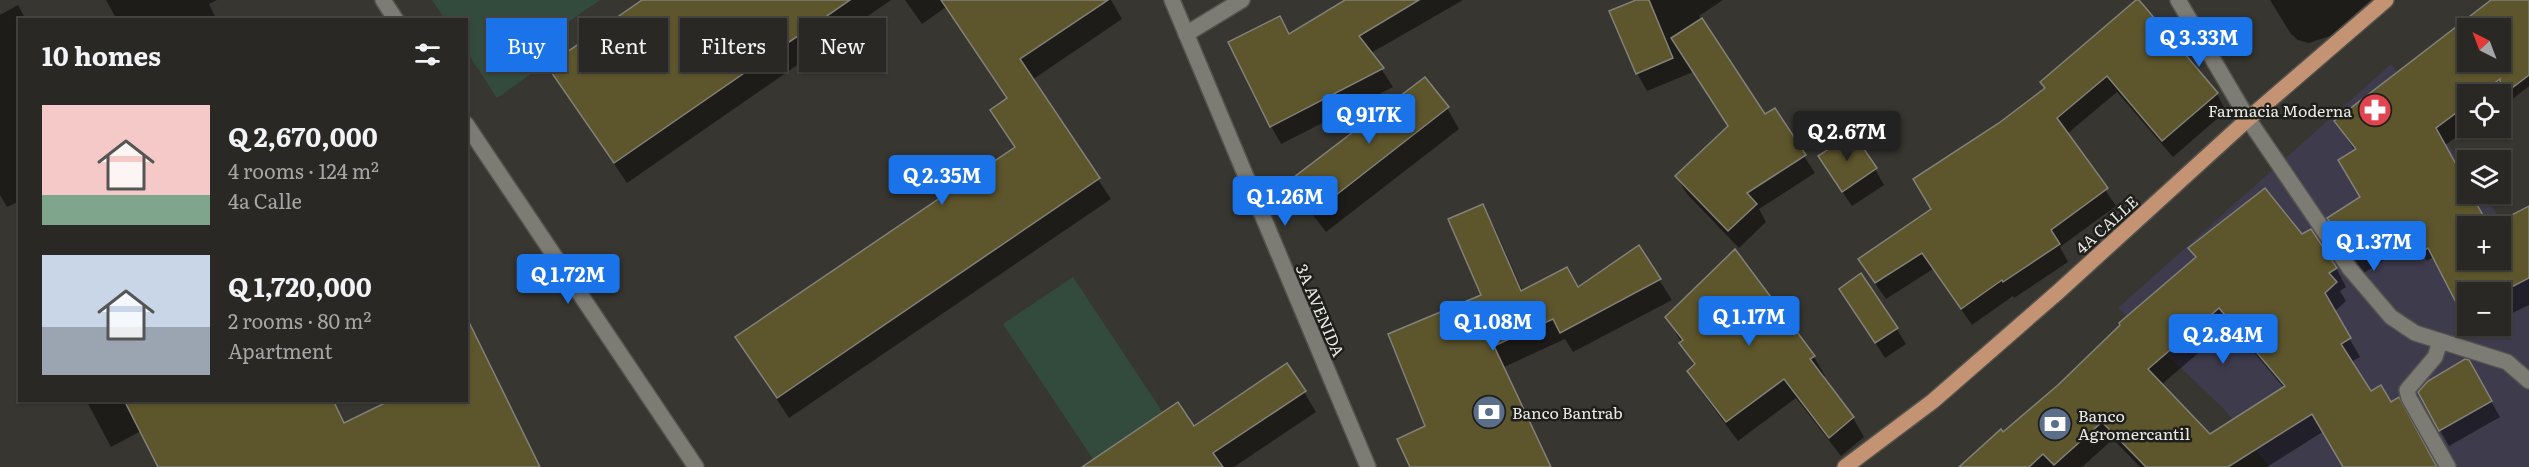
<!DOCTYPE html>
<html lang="en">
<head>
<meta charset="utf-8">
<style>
  :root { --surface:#2a2824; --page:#32302c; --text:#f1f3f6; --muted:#a5a6a6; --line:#464441; --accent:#1a73e8 }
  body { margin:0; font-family:Literata,serif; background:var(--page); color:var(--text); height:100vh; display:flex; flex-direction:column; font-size:22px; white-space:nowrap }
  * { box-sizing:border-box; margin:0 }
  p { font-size:20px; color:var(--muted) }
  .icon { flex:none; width:33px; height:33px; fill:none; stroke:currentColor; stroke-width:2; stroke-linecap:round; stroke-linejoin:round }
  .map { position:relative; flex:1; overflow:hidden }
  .side { position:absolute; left:18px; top:18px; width:450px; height:384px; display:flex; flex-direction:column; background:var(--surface); border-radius:0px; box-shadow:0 2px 4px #0004,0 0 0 2px var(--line) }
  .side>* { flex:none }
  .banner { position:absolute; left:486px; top:18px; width:570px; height:54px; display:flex; gap:12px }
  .needle { width:39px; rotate:318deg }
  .controls { position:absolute; left:2457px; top:18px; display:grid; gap:12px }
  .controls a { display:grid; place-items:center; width:54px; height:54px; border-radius:0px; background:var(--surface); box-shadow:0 2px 4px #0004,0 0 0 2px var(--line); font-size:30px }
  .price { position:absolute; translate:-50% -51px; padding:0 14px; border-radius:6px; background:var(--accent); color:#fff; font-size:20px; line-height:39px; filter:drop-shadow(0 2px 3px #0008) }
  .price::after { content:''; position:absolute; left:50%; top:36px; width:18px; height:14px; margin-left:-9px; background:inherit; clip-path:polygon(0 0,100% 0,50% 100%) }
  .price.current { background:#222; color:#fff }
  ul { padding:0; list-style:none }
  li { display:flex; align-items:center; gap:18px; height:150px; padding:0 24px }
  li span { display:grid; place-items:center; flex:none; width:168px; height:120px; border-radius:0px; color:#555 }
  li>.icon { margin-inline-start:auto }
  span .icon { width:72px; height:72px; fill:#fffc; stroke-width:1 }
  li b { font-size:26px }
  h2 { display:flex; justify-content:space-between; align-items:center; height:72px; padding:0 24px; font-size:26px }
  .chip { padding:0 21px; border-radius:0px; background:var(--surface); box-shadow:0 2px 4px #0004,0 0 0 2px var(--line); font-size:21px; line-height:54px }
  .chip.current { background:var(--accent); color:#fff }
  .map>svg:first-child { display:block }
  .commercial { fill:#3e3b4d; fill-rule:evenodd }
  .green { fill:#334b3d }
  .shadow { fill:#0007; fill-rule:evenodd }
  .building { fill:#5d552c; stroke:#828179; stroke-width:1.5; fill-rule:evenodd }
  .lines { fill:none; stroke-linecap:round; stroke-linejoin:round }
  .service-casing { stroke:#54534e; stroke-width:18 }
  .minor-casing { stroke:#54534e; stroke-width:18 }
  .tertiary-casing { stroke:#54534e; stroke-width:18 }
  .primary-casing { stroke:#54534e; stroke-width:18 }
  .service { stroke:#7d7c74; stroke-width:15 }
  .minor { stroke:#7d7c74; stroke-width:15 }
  .tertiary { stroke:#7d7c74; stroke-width:15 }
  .primary { stroke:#c49374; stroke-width:15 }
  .labels { text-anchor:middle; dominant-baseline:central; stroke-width:5; stroke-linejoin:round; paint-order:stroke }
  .poi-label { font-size:16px; fill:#ebeae6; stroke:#1e1e1b; text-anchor:start }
  .street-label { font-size:16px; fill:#ebeae6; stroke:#1e1e1b }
</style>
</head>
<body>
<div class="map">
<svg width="2529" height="467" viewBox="0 0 2529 467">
  <rect width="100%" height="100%" fill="#383630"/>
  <path class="commercial" d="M2391,64l76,108 1,22h15l24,34 22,-10v249h-260l-44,-57 -107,-102zM2468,226h32v34h-32zM2468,292h32v34h-32z"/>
  <g class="green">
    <polygon points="432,0 600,0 536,44 546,63 497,98 467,52 466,20 445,19"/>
    <polygon points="1073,277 1163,413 1093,459 1003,324"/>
  </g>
  <g class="shadow">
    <polygon points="106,0 217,0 209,4 217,20 117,20"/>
    <polygon points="645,0 891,0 627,183 549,67"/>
    <polygon points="905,0 956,0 922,24"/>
    <polygon points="966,0 1111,0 1122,19 1032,80 1111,199 789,418 737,338 1015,148 992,110 1007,99 962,31"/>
    <polygon points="1350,0 1463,0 1371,53 1393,87 1281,144 1271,126 1290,35"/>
    <polygon points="1640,0 1723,0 1699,16 1764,117 1804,156 1815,173 1759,209 1766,222 1739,248 1687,194 1677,177 1729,127 1693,72 1647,91 1637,73"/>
    <polygon points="2270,0 2371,0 2330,36 2309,43 2298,40 2291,34"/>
    <path d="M2494,0h35v86l-29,23v-15h-32l1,34 -25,18 24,48h2l16,27 -8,5h-10v8l-41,27 -13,-21 -50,33 -25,-37 23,-38 -7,-47 -19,-29zM2468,28h32v34h-32z"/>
    <polygon points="2137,1 2217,94 2226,111 2173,157 2117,92 2067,134 2116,206 2060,247 2068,262 2014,298 2013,296 1972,325 1933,269 1886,299 1870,276 1933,210 2000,124 2046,89"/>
    <polygon points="18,5 26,20 20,20 20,201 7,207 0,195 0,15"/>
    <polygon points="1425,79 1447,108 1459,129 1326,232 1303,202 1291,182"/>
    <polygon points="1875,169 1884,185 1852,206 1829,172"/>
    <polygon points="1482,206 1494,226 1523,292 1578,288 1638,247 1672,300 1573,352 1565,339 1504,367 1551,467 1412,467 1483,296"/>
    <polygon points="2529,224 2529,305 2500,319 2500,292 2468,292 2468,320 2463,313 2468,260 2500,260"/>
    <path d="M2302,236l34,32 10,19 -6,4 6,10 -12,11 26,45 -9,5 20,31 65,74h-91l-21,-36 -57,36h-127l-27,-28 -31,28h-117l94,-81 137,-127 -6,-10zM2231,325l53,63 -74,48 -49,-51z"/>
    <polygon points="1841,289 1896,328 1906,344 1885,358"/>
    <polygon points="1667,317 1814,357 1825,376 1823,378 1853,418 1864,437 1841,456 1796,398 1738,441 1700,390 1689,371 1695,367"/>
    <polygon points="2471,326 2489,326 2475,333"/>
    <polygon points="484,356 540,467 159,467 141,431 111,447 86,400 333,400 345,425 466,400"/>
    <polygon points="2468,361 2500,417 2449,446 2419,393"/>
    <polygon points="1304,392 1316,412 1234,467 1085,467"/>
  </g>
  <g class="building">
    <polygon points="642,0 850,0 614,163 547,66"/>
    <polygon points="941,0 1108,0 1020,59 1100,178 777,398 735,337 1015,147 990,110 1007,98"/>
    <polygon points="1345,0 1419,0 1359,36 1384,68 1270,127 1228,42 1280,16 1289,34"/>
    <polygon points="1636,0 1649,0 1673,58 1636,74 1609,11"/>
    <polygon points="2136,0 2139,0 2218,93 2162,141 2107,76 2057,118 2108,188 2051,230 2060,244 2003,282 2002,280 1961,309 1922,253 1875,283 1858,259 1931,209 1913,179 1999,123 2045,88 2040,82"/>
    <path d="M2491,0h38v75l-29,22v-18l-20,15h-12v10l-32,24 32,58v8h3l18,32h-21v34h32v-39l29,-15v72l-29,15 -32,-1v19l-6,3 -34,-66 -8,5 -16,-30 -51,34 -26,-39 33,-21 -22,-37 18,-11 -22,-28zM2468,28h32v34h-32z"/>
    <polygon points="1702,18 1765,114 1775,108 1806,155 1747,193 1757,204 1728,231 1675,176 1728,126 1671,38"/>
    <polygon points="1425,77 1449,107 1313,213 1289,181"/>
    <polygon points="1853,133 1877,168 1842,192 1818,156"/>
    <path d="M2265,188l37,46 9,-5 26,39 -8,5 8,9 -12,11 26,45 -10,6 30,47 10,-6 10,17 8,-5 38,70h-94l-31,-53 -84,53h-82l-44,-45 -48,43 -11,-11 -14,13h-70l42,-38 2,3 55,-47 62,-60 -1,-2 77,-66 -8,-9zM2219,308l66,78 -75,48 -62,-65z"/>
    <polygon points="1483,204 1521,291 1567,267 1578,287 1639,245 1661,279 1560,333 1553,319 1494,346 1551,467 1410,467 1397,439 1425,426 1388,334 1481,295 1448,219"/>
    <polygon points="1735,249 1815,356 1810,359 1854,417 1829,438 1784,379 1726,422 1687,371 1695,364 1679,343 1683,340 1665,317"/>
    <polygon points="1861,273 1898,328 1875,343 1839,289"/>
    <polygon points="466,316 540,467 158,467 124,400 333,400 344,423 391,400 466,400"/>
    <polygon points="2465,359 2469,360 2492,401 2439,431 2418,392 2428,381"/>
    <polygon points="1287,363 1306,391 1213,453 1223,467 1082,467 1178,402 1194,426"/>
  </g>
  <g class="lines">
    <defs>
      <polyline id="service" points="2440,342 2435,357 2407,390 2409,398 2448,467"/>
      <g id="minor">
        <polyline points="383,0 396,20"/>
        <polyline points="2178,0 2248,119 2350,269 2391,317 2415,333 2507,362 2529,381"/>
        <polyline points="1186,34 1242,0"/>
        <polyline points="466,124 696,467"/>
      </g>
      <polyline id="tertiary" points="1172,0 1368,467"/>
      <polyline id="primary" points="1845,467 1933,401 2058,292 2248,119 2386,0"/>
    </defs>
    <use href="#service" class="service-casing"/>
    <use href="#minor" class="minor-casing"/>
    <use href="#tertiary" class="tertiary-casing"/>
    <use href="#primary" class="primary-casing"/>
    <use href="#service" class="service"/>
    <use href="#minor" class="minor"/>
    <use href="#tertiary" class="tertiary"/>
    <use href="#primary" class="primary"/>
  </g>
  <defs>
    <symbol id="pharmacy-disc" viewBox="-11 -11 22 22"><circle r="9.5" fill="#e0444e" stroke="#1e1e1b"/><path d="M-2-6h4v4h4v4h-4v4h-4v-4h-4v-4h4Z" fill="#fff"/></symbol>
    <symbol id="bank-disc" viewBox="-11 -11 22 22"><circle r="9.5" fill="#5c6f8a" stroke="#1e1e1b"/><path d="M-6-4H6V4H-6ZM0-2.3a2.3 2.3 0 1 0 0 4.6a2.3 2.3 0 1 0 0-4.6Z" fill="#fff"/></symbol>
  </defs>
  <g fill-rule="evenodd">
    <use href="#pharmacy-disc" x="2356" y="91" width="38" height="38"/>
    <use href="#bank-disc" x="1470" y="393" width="38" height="38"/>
    <use href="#bank-disc" x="2036" y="405" width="38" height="38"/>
  </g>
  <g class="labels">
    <g class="poi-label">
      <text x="2352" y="110" text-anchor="end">Farmacia Moderna</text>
      <text x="1512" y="412">Banco Bantrab</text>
      <text x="2078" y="415">Banco<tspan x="2078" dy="18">Agromercantil</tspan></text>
    </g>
    <g class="street-label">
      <text transform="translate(2106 224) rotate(-42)">4A CALLE</text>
      <text transform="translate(1321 310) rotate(67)">3A AVENIDA</text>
    </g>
  </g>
</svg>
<div class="controls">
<a><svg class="needle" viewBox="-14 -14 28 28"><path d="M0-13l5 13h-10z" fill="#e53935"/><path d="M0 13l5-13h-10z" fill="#a5a6a6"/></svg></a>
<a><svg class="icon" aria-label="locate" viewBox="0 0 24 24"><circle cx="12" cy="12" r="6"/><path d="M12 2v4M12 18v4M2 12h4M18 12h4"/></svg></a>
<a><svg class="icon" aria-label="layers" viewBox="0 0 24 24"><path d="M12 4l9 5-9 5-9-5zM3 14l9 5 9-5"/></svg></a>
<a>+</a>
<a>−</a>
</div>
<b class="price" style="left:2199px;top:68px">Q 3.33M</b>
<b class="price" style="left:1369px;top:145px">Q 917K</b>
<b class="price current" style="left:1847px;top:162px">Q 2.67M</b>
<b class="price" style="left:942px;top:206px">Q 2.35M</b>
<b class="price" style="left:1285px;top:227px">Q 1.26M</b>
<b class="price" style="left:2374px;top:272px">Q 1.37M</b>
<b class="price" style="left:568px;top:305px">Q 1.72M</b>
<b class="price" style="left:1749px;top:347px">Q 1.17M</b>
<b class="price" style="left:1493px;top:352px">Q 1.08M</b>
<b class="price" style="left:2223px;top:365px">Q 2.84M</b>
<div class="banner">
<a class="chip current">Buy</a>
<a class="chip">Rent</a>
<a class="chip">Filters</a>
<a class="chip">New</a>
</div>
<section class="side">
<h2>10 homes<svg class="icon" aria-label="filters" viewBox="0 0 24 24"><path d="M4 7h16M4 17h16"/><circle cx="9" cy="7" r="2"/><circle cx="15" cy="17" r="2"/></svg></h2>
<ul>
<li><span style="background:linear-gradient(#f6c9c9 75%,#7fa58c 0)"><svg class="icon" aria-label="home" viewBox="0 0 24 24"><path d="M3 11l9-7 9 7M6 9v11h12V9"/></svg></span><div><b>Q 2,670,000</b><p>4 rooms · 124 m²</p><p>4a Calle</p></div></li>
<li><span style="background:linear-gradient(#c9d6e8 60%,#9aa5b1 0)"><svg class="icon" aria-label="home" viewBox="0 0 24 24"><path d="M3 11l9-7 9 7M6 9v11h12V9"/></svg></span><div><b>Q 1,720,000</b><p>2 rooms · 80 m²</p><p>Apartment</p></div></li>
</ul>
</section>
</div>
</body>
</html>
